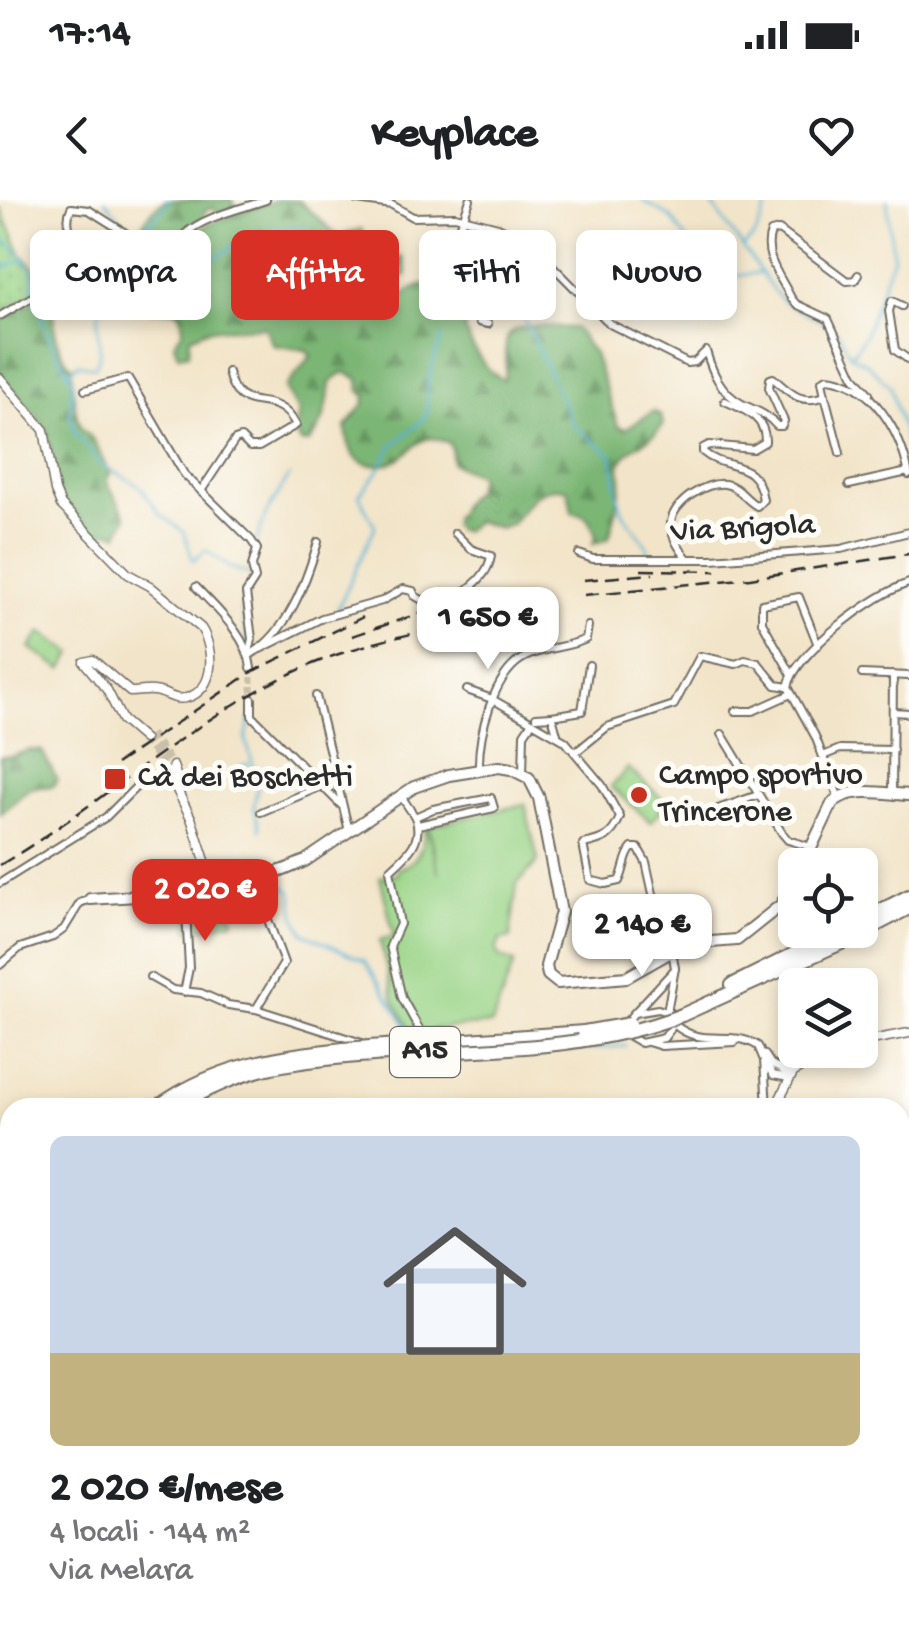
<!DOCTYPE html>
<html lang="it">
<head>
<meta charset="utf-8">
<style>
  :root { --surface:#fff; --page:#f6f6f6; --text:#202124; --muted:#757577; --line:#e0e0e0; --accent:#d93025 }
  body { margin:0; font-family:"Gochi Hand",sans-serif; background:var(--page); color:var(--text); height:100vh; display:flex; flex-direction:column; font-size:38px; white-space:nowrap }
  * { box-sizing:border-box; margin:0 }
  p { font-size:32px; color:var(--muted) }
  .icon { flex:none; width:55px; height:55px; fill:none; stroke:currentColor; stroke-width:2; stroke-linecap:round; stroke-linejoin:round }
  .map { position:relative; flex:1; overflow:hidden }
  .sheet { position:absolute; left:0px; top:898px; width:910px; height:552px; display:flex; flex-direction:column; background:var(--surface); border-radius:30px 30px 0 0; box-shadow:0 5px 15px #0003 }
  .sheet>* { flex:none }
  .banner { position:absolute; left:30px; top:30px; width:850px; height:90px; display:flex; gap:20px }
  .tools { position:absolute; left:778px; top:648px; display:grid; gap:20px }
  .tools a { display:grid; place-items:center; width:100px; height:100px; border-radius:15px; background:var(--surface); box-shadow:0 5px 15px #0003; font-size:50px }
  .price { position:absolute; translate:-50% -85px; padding:0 22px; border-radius:20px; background:#fff; color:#222; font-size:32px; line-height:65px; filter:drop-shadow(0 2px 5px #0008) }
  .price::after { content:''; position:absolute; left:50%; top:60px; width:30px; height:22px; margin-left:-15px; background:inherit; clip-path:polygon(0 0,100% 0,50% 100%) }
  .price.current { background:var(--accent); color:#fff }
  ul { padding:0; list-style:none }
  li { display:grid; align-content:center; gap:20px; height:530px; padding:0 50px }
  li+li { border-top:2px solid var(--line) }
  li span { display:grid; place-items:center; height:310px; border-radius:15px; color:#555 }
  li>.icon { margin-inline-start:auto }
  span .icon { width:180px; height:180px; fill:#fffc; stroke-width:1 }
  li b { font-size:42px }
  .pill { padding:0 35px; border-radius:15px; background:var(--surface); box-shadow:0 5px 15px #0003; font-size:35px; line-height:90px }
  .pill.current { background:var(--accent); color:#fff }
  .status { display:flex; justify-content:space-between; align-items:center; height:70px; padding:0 50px; background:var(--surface); direction:ltr }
  .status svg { height:28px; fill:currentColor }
  header { display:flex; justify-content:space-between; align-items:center; height:130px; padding:0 50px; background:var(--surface); font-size:45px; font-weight:700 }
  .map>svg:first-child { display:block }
  .grass { fill:url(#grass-dots); stroke:#628059; stroke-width:2.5 }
  .forest { fill:url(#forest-firs); stroke:#537050; stroke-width:2.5 }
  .park { fill:#9ad487; stroke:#628059; stroke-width:2.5 }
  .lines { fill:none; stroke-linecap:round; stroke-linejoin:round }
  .stream { stroke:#56b2d4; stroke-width:2.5 }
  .minor-tunnel { stroke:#cabfa9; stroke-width:6; stroke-dasharray:6 3; stroke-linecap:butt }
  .tertiary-tunnel { stroke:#cabfa9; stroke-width:8; stroke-dasharray:8 4; stroke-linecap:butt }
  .minor-casing { stroke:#716c62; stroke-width:10 }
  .tertiary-casing { stroke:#716c62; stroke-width:11 }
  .secondary-casing { stroke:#716c62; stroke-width:12 }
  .primary-casing { stroke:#716c62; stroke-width:14 }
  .motorway-casing { stroke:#716c62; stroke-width:16 }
  .minor { stroke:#fff; stroke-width:6 }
  .tertiary { stroke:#fff; stroke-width:8 }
  .secondary { stroke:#fff; stroke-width:9 }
  .primary { stroke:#fff; stroke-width:10 }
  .motorway { stroke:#fff; stroke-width:12 }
  .rail { stroke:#2b2b2b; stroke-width:2.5; stroke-dasharray:15 8; stroke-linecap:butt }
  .motorway-bridge-casing { stroke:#716c62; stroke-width:16; stroke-linecap:butt }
  .motorway-bridge { stroke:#fff; stroke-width:12 }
  .poi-dot { fill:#c8321e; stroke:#fdfcf7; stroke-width:4 }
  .labels { text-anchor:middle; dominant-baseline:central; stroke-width:10; stroke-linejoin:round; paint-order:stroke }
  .shield { fill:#fdfcf7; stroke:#6a6a68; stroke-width:2.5 }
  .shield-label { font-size:30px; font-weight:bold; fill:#2b2b2b }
  .street-label { font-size:32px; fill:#2b2b2b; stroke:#fdfcf7 }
  .poi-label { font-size:32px; fill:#2b2b2b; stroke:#fdfcf7; text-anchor:start }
</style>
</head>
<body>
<div class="status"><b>17:14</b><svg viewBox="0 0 49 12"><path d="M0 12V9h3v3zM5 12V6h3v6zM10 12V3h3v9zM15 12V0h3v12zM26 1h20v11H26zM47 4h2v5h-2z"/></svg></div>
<header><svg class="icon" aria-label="back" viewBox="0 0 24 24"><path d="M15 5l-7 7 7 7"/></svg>Keyplace<svg class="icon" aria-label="heart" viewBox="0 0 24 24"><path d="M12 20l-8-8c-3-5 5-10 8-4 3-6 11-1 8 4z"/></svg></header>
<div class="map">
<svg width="909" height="1448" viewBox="0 0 909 1448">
  <defs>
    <pattern id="grass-dots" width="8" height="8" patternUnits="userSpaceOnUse" patternTransform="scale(2.5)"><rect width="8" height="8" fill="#9ad487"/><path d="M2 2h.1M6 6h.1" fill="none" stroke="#85b675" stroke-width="1.8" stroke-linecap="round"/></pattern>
    <pattern id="forest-firs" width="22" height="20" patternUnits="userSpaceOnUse" patternTransform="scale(2.5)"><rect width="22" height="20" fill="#7bb674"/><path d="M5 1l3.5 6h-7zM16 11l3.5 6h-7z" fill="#65945f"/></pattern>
  </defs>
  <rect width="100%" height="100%" fill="#fdfcf7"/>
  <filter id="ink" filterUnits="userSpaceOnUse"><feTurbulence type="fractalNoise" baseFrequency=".01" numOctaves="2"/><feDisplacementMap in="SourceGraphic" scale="20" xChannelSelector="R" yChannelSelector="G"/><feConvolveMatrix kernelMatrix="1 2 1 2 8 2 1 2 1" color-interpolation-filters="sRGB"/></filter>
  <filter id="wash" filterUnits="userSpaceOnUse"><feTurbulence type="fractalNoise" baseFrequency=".0048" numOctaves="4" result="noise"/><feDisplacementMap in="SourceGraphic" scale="40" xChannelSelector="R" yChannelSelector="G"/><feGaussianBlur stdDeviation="2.25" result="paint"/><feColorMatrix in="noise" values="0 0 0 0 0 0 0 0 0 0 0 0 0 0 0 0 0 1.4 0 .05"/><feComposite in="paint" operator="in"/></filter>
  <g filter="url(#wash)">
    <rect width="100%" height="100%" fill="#f2e4c8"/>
    <polygon class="grass" points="0,7 22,55 34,67 42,88 0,113"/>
    <g class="forest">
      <path d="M166,0h66l3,7 -16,7 -6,-6 -7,2 -5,11 -52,52 -13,-8c-9,-23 11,-54 30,-65z"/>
      <path d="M276,0l23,1 39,35 23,-7 10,22 32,7 4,16 -26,16 6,6 16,-2 58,-27 15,6 26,3 15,18c0,28 -27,25 -48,21l-5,14c8,19 21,43 40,51 5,-14 -1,-28 3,-41 7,-20 52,-11 68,-11l19,26 24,72 7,3 29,-18 7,5 2,8c-9,18 -32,19 -41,37 -5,10 0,13 -1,23 -1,9 -9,47 -13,55l-15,5 3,-7c-4,-15 -8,-23 -24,-25l-4,-22c-27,-9 -42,14 -55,33l-13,5 -24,-7 -12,10 -8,-1 -4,-6 11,-22 12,-11 4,-15 -27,-13v-14l-4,-7c-1,0 -15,-4 -16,-4 -15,1 -22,14 -33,21 -8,6 -15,6 -23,6 -23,0 -28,-16 -30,-38l18,-23 2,-8 -6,-5 -1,-12 -15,-7 -14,11c-2,23 -6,42 -21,60l-8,-1 -7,-9 5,-20 -14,-25 26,-32 -5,-6 -33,-5 -8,-18 -56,2 -19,8 -1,16 -11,2 -4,-11 9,-14 -2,-15 -6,-5 -23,1 4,-31 31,-43 21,-13z"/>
      <path d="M51,91c3,24 1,59 21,75 -1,10 3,53 9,62 2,4 8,7 11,11 4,4 16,30 18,35l-4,7 21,36 -9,17 -11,-3 -8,7 -39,-41 -13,-68 -47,-55v-54z"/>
      <polygon points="29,550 42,551 57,580 53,586 30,588 0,614 0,557 13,556"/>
      <polygon points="900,1335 909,1338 909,1448 825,1448 822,1440 900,1440"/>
      <polygon points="464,1440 584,1440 587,1448 468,1448"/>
    </g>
    <g class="park">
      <polygon points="41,432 73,453 62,469 30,448"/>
      <polygon points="628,568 667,603 651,622 611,587"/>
      <path d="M525,604l13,57 -21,23 -7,54 -10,2 -4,10 3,7 15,6 -22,61 -58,5 -3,5 -17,1 -20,-35 -14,-60 14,-4 -14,-59 18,-3v-5c18,-5 27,-21 26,-40l3,-1 12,47 -10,-49z"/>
      <polygon points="211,693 225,693 234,721 189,730 191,705"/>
    </g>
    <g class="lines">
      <g class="stream">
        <polyline points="105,0 122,21 138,32"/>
        <polyline points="642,0 671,17 690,45 715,65 738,75 759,73"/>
        <polyline points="709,0 774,91 784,102 826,124"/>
        <path d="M0,37c17,13 39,29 33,53"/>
        <path d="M136,39c10,-17 26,-24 33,-39"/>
        <polyline points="744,46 755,36 770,0"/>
        <path d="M119,69c18,6 33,15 52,12 15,-2 29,-13 41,-21 29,-20 66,-41 101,-29"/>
        <polyline points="0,71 17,61 25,61"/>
        <polyline points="636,74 682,66 713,65"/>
        <path d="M509,85l64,140 38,30c6,19 3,39 12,57 8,16 23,26 27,43"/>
        <polyline points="36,101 52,144 73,181 70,214 75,234 102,265 140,286 160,314 184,332 193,361 206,350 229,367 249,374"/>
        <polyline points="837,130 851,156 866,163 890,186 909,252"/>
        <polyline points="851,156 865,135 893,56 887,0"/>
        <path d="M70,171l8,-7 17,3c10,-19 0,-36 4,-55 6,-22 21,-44 29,-66"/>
        <polyline points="257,340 266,314 289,276"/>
        <polyline points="243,395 242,411 248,442"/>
        <polyline points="338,408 375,327 359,295 377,273 392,246 423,220 427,210 428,180 442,136"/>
        <polyline points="250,519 246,540 258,583 254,607 260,629"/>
        <polyline points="240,567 248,564"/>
        <polyline points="268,661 270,667"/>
        <polyline points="276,678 292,692 295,716 304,733 365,761 413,836"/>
        <polyline points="428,860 626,846"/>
      </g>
    </g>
  </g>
  <g filter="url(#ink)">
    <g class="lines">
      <polyline class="minor-tunnel" points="251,468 252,499"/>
      <g class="tertiary-tunnel">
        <polyline points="150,534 173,566"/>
        <polyline points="144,539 168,572"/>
      </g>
      <defs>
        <g id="minor">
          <path d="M357,0l35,5 21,12 42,-1 43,11 30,14 82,83 77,39 8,-1 11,-11c6,20 14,41 36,53 14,7 24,9 35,22h5l2,-5 -15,-33 1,-9 3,-1c18,16 28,27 52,18l-3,-15 5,-3c46,4 74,55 82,97"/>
          <polyline points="470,0 459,31 457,59 479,122 488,124"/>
          <path d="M858,75l-3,5 -8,1 -68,-51 -8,2c-9,24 10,45 20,66l5,6 32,15 26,57 15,18"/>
          <polyline points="902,106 892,101 889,111 895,150 909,160"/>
          <path d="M0,116l44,-26 41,-13c5,-24 -26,-43 -14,-69l18,2 38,24 6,31 9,10 7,1c19,-10 23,-29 36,-42 20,-18 56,-25 81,-34"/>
          <polyline points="85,190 128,178 184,274 251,340 257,349 252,366 255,379 246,393 252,439 249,452"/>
          <polyline points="825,196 840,253"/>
          <polyline points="849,285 908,272"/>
          <path d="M201,291l34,-51 6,-2 9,9h9l37,-22c-21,-41 -58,-4 -68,-53"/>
          <polyline points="579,354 593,359 712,359 841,349 909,332"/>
          <path d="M688,359c-9,-10 -17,-22 -17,-36 1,-20 35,-42 54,-39 14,2 20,16 32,22l6,-6c-6,-43 -37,-28 -60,-48v-4l6,-3 44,4 12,-7c1,-25 -20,-32 -40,-41"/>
          <path d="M196,387c21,22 52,50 55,81"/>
          <path d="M260,449l62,-31 60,-17 21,-12 10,2 2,5 14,8c25,-2 58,-22 62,-48l-20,-7 -16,-16"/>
          <path d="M250,455c38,-22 56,-73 68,-113"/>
          <polyline points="862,474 909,476"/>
          <polyline points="792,475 762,422 762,404 799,397 818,445"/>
          <polyline points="788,487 815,536 838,596"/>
          <path d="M467,490l25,9 73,42 37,44 18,32c-8,20 -17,23 -37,27l7,36 15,4 14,-3c6,-11 5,-24 13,-33h6l8,14 20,91"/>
          <polyline points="316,496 349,631"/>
          <polyline points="252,499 252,516 341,605"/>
          <polyline points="735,511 753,511 791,494"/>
          <polyline points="893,512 909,513"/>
          <polyline points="536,517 552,516"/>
          <polyline points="557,534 552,516 582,511 589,465"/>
          <polyline points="722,534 782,633 788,640 811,647"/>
          <path d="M576,552l31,-25 67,-22 26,-49 36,8 9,-4 13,3 18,22 12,2c7,-35 88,-94 121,-104"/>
          <polyline points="823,556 840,549 893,550"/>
          <path d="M479,569c-1,-33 14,-96 46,-112 20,-10 42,-9 61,-18l2,-13"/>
          <polyline points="523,574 524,534 530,525"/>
          <polyline points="892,594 893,475"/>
          <polyline points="401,596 415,617 433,609 491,598 494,608 418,625"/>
          <polyline points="718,609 758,595"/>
          <polyline points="261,612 322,586"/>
          <path d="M415,617c9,24 -8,38 -25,53l10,54 -10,22 12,52 21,38 2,11"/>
          <polyline points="253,679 284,763 256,809"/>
          <polyline points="0,683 106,617 146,577"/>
          <polyline points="0,765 20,748 53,737 64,729 80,703 90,699"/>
          <polyline points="150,777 173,790 201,793 228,805 256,809 365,844"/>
          <polyline points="184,792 189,768 186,710 206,693"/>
          <polygon points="658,809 672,814 674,824 664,838 641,843 629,836 628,820 634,813"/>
          <polyline points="636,811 675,769"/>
          <polyline points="667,812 675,768 672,750"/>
          <path d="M674,824c27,25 56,4 84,22l6,14 3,48"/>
          <polyline points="648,842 661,846 735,842"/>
          <polyline points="765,855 771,864 791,875"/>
          <polyline points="767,865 773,875 789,878"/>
          <polyline points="900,1257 909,1259"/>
        </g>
        <g id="tertiary">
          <path d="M0,178l44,52 11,61 6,14 67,69 22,12 51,42c13,20 16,62 -15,70 -13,3 -20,-6 -32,-7 -8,-1 -16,1 -24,1l-37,-32 -9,2 23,28 15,30 22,19"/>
          <polyline points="173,566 181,589"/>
          <polyline points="168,572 191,618 214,688"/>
          <polyline points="860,842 909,833"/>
          <polyline points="775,908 793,873 827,850"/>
          <polyline points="0,1036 10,1041"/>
          <polyline points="0,1044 10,1049"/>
        </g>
        <g id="secondary">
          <polyline points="135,1440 137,1448"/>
          <polyline points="174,1448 175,1440"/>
        </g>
        <g id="primary">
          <path d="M803,665l29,-61c16,-19 54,-10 77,-9"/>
          <polyline points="90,699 199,692 284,670 305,661 414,587 449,575 499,567 511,569 529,578 539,598 561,712 546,766 548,775 558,783 627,777 685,744 737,740 781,705 795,682"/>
        </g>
        <g id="motorway">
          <polyline points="860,721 909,696"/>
          <polyline points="732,785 842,730"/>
          <polyline points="682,815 848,740 909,708"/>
          <polyline points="438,842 584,832"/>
          <polyline points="0,1081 10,1066"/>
          <polyline points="0,1097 10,1084"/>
          <polyline points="0,1133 10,1124"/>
          <polyline points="0,1428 5,1436"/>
        </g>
      </defs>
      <use href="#minor" class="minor-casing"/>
      <use href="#tertiary" class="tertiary-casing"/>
      <use href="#secondary" class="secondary-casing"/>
      <use href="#primary" class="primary-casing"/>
      <use href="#motorway" class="motorway-casing"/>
      <use href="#minor" class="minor"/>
      <use href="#tertiary" class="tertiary"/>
      <use href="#secondary" class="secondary"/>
      <use href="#primary" class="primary"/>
      <use href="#motorway" class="motorway"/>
      <g class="rail">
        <polyline points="641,370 716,371"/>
        <polyline points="583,380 653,374"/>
        <polyline points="584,395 750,378 909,354"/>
        <polyline points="352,436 424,412"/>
        <polyline points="116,564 252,472 363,417"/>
        <path d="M0,665c98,-58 183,-139 286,-189 75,-37 155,-49 236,-61"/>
      </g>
      <defs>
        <g id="motorway-bridge">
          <polyline points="584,832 630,824"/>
          <path d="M156,908c70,-52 161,-58 245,-63"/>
          <path d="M172,908c32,-17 64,-33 100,-41 135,-26 280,-2 410,-52"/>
        </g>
      </defs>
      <use href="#motorway-bridge" class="motorway-bridge-casing"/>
      <use href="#motorway-bridge" class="motorway-bridge"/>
    </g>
  </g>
  <g class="poi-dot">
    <rect x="103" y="567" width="24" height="24" rx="5"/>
    <circle cx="639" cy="595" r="10"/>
  </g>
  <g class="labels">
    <rect class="shield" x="390" y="827" width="70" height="50" rx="8"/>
    <g class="shield-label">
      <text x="425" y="852">A15</text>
    </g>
    <g class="street-label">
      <text transform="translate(743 330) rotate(-3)">Via Brigola</text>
    </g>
    <g class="poi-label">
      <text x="659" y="577">Campo sportivo<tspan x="659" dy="37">Trincerone</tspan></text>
      <text x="138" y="579">Cà dei Boschetti</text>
    </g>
  </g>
</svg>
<div class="tools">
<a><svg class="icon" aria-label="locate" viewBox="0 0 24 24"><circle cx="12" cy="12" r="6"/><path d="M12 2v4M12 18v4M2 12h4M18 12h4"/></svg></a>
<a><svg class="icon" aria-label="layers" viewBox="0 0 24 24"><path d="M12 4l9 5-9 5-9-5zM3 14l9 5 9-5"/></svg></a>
</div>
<b class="price" style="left:488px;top:472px">1 650 €</b>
<b class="price current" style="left:205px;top:744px">2 020 €</b>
<b class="price" style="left:642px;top:779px">2 140 €</b>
<div class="banner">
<a class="pill">Compra</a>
<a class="pill current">Affitta</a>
<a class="pill">Filtri</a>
<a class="pill">Nuovo</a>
</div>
<section class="sheet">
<ul>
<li><span style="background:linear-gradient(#c9d6e8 70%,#c2b280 0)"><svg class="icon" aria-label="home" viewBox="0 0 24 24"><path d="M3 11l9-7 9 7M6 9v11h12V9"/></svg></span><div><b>2 020 €/mese</b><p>4 locali · 144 m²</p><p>Via Melara</p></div></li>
</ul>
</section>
</div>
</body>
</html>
